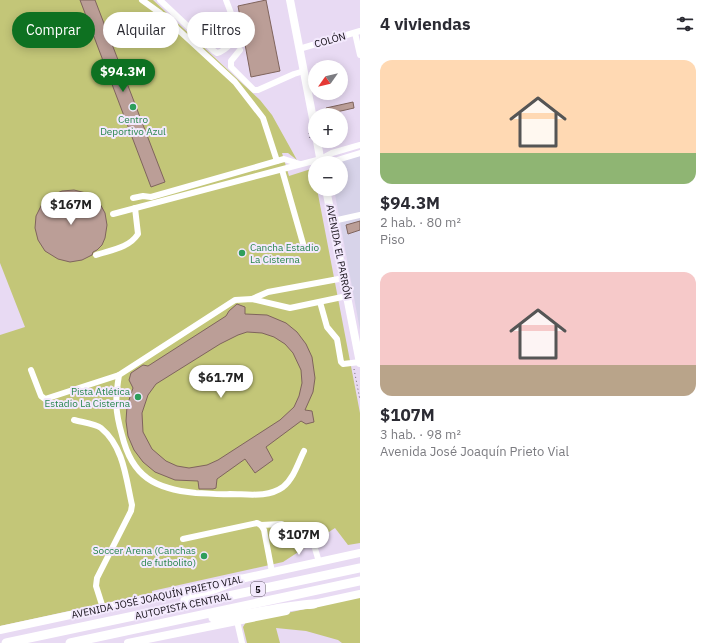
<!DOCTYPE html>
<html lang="es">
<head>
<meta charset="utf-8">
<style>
  :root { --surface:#fff; --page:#f2f2f3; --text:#2b2b33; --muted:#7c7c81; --accent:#0e7121 }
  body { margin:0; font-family:"IBM Plex Sans",sans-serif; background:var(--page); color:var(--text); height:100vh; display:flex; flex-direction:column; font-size:15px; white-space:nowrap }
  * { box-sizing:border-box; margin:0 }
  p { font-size:13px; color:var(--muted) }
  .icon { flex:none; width:22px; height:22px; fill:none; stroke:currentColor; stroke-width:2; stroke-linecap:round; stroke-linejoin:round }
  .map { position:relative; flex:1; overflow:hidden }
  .side { display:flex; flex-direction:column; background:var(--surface); width:356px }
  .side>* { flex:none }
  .banner { position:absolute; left:12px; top:12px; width:288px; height:36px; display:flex; gap:8px }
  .needle { width:26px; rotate:236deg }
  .buttons { position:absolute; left:308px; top:60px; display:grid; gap:8px }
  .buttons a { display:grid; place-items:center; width:40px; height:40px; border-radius:50%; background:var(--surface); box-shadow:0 2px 10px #0003; font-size:20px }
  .price { position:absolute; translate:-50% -34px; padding:0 9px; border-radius:14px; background:#fff; color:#222; font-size:13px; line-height:26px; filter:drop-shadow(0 1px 2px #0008) }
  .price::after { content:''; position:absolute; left:50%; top:24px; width:12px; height:9px; margin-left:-6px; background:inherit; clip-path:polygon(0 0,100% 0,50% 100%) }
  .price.selected { background:var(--accent); color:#fff }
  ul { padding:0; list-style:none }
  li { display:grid; align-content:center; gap:8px; height:212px; padding:0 20px }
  li span { display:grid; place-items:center; height:124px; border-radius:12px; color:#555 }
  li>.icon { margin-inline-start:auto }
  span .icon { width:72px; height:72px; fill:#fffc; stroke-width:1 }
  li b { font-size:17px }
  h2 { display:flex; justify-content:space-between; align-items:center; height:48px; padding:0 20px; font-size:17px }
  .tag { padding:0 14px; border-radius:18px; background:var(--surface); box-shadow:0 2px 10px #0003; font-size:14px; line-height:36px }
  .tag.selected { background:var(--accent); color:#fff }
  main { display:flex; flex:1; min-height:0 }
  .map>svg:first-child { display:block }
  .industrial { fill:#d7d3e9 }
  .green { fill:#c3c678 }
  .building { fill:#bb9e97; stroke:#7f645d; fill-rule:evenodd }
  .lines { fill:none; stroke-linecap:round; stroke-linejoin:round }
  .path { stroke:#746a7a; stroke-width:1; stroke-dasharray:1 3; stroke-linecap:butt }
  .minor { stroke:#fff; stroke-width:6 }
  .major { stroke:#fff; stroke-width:8 }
  .highway { stroke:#fff; stroke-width:9 }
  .leisure-dot { fill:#2e9e5b; stroke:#f3e9fd; stroke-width:1.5 }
  .labels { text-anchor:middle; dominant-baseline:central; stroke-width:4; stroke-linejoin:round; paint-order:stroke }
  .shield { fill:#f3e9fd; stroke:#564f5b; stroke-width:1 }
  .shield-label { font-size:9px; font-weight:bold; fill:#120d15 }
  .street-label { font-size:10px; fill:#120d15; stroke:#f3e9fd }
  .leisure-label { font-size:10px; fill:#27864d; stroke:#f3e9fd; text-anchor:end }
</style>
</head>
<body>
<main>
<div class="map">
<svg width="360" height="643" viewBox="0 0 360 643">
  <rect width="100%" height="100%" fill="#e8daf3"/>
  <polygon class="industrial" points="360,155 360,330 334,189 341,189 341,163 333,163"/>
  <g class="green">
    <polygon points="0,0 153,0 260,100 272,115 297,160 288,153 282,153 289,176 314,168 315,189 317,189 360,413 360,543 348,545 335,528 283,562 152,591 152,593 0,626 0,335 25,327 0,263"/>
    <polygon points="360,597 360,643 342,643 338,640 306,631 276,628 280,643 247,643 243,627 246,622"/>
  </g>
  <g class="building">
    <polygon points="80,0 95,0 165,182 151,187"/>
    <polygon points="266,0 280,71 251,77 238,6"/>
    <polygon points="353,102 354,108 332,113 333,115 328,115 326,108"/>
    <polygon points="74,190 86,193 99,202 105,213 107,225 105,238 102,245 97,250 93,252 92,255 82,260 70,262 58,259 45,251 38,240 35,228 36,216 42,204 50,196 62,191"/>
    <polygon points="360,221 360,230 348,234 346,225"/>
    <path d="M237,304l8,3v7l22,1 19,8 11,9 9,12 6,13 3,21 -2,14 -8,18 7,1 2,11 -8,2 -5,-3 -35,26 7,13 -18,13 -10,-14 -28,20 -1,9 -3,1h-14l-1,-8 -23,-1 -20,-8 -12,-10 -9,-12 -6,-14 -2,-15 1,-15 6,-18 -4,-8 2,-7 12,-8 5,1 78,-50 3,-5zM247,332l15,1 12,4 11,7 8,9 8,17 1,13 -3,13 -5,11 -14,13 -62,40 -11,5 -18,3 -12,-2 -11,-5 -14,-12 -9,-17 -1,-19 6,-18 8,-11 64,-40 18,-9z"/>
  </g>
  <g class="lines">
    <g class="path">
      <polyline points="309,133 310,140"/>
      <polyline points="354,369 360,400"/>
    </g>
    <g class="minor">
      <polyline points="142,0 160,13 235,82 263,118 277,161"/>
      <path d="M160,0l54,51 3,2c9,-2 21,-15 20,-24l-11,-29"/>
      <polyline points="355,33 360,55"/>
      <polyline points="299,49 360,31"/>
      <polyline points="240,50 231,61 231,67 254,90 258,90 294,74 304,71"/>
      <polyline points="321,159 334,161 360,153"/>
      <polyline points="282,170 304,247"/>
      <polyline points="133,198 143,196 151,197 284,159 300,164"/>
      <polyline points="113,214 321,159 332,153 360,145"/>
      <polyline points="333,221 360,215"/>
      <path d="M96,255c15,-5 33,-7 42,-21l-3,-26"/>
      <polyline points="252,299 268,292 344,278"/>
      <polyline points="320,302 327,327 337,339 341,362 343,364 360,362"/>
      <polyline points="31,370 41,396 45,399 119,375"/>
      <path d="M74,420c7,2 22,4 27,8 23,19 25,51 31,77l-1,6 -34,67 -1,8 7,22"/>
      <path d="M304,451c-6,12 -10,27 -21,36 -15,11 -36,7 -53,7 -12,1 -23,-1 -34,-1 -41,-4 -64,-16 -74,-58 -7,-24 -7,-35 -3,-60l116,-75 17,-1 38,9 57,-12"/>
      <polyline points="261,525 282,524 307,538 314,545 319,562"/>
      <polyline points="183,539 257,523 261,525 264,530 272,572"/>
      <polyline points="237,621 242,643"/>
    </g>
    <g class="major">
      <polyline points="290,0 315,129"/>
      <polyline points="317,141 321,163"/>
      <polyline points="326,189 360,363"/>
      <polyline points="236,580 360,553"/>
      <polyline points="309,605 360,594"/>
      <polyline points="0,630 220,583"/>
      <polyline points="128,643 286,611"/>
    </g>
    <g class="highway">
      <polyline points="185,600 241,579"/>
      <path d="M213,618c34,-2 67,-12 101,-14"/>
      <polyline points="6,643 360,568"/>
      <polyline points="70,643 360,581"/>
    </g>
  </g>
  <g class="leisure-dot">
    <circle cx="133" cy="107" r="4"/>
    <circle cx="242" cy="253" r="4"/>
    <circle cx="138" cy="397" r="4"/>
    <circle cx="204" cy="556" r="4"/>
  </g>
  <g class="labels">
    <rect class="shield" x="251" y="582" width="14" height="14" rx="3"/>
    <g class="shield-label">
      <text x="258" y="589">5</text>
    </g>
    <g class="street-label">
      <text transform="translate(330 40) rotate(-16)">COLÓN</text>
      <text transform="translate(339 252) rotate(79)">AVENIDA EL PARRÓN</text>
      <text transform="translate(157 597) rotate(-12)">AVENIDA JOSÉ JOAQUÍN PRIETO VIAL</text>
      <text transform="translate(183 606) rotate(-12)">AUTOPISTA CENTRAL</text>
    </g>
    <g class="leisure-label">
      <text x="133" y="119" text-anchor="middle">Centro<tspan x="133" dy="12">Deportivo Azul</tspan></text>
      <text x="250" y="247" text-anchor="start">Cancha Estadio<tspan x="250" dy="12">La Cisterna</tspan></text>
      <text x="130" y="391">Pista Atlética<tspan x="130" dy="12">Estadio La Cisterna</tspan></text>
      <text x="196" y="550">Soccer Arena (Canchas<tspan x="196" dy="12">de futbolito)</tspan></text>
    </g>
  </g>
</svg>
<div class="buttons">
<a><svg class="needle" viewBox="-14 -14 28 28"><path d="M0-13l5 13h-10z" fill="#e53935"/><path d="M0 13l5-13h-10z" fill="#7c7c81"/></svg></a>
<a>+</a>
<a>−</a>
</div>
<b class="price selected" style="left:123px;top:93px">$94.3M</b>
<b class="price" style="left:71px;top:226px">$167M</b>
<b class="price" style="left:221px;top:399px">$61.7M</b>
<b class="price" style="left:299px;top:556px">$107M</b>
<div class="banner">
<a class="tag selected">Comprar</a>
<a class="tag">Alquilar</a>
<a class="tag">Filtros</a>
</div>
</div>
<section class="side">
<h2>4 viviendas<svg class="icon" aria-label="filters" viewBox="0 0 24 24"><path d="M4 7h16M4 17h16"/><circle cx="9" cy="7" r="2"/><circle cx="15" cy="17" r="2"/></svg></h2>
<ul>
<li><span style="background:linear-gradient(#ffd9b3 75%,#8fb573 0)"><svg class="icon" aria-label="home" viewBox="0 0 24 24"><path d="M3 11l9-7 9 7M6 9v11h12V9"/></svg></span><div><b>$94.3M</b><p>2 hab. · 80 m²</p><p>Piso</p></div></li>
<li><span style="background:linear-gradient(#f6c9c9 75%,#b9a48a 0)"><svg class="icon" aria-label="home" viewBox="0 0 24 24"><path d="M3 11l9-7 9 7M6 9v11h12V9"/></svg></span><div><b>$107M</b><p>3 hab. · 98 m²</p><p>Avenida José Joaquín Prieto Vial</p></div></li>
</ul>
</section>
</main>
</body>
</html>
